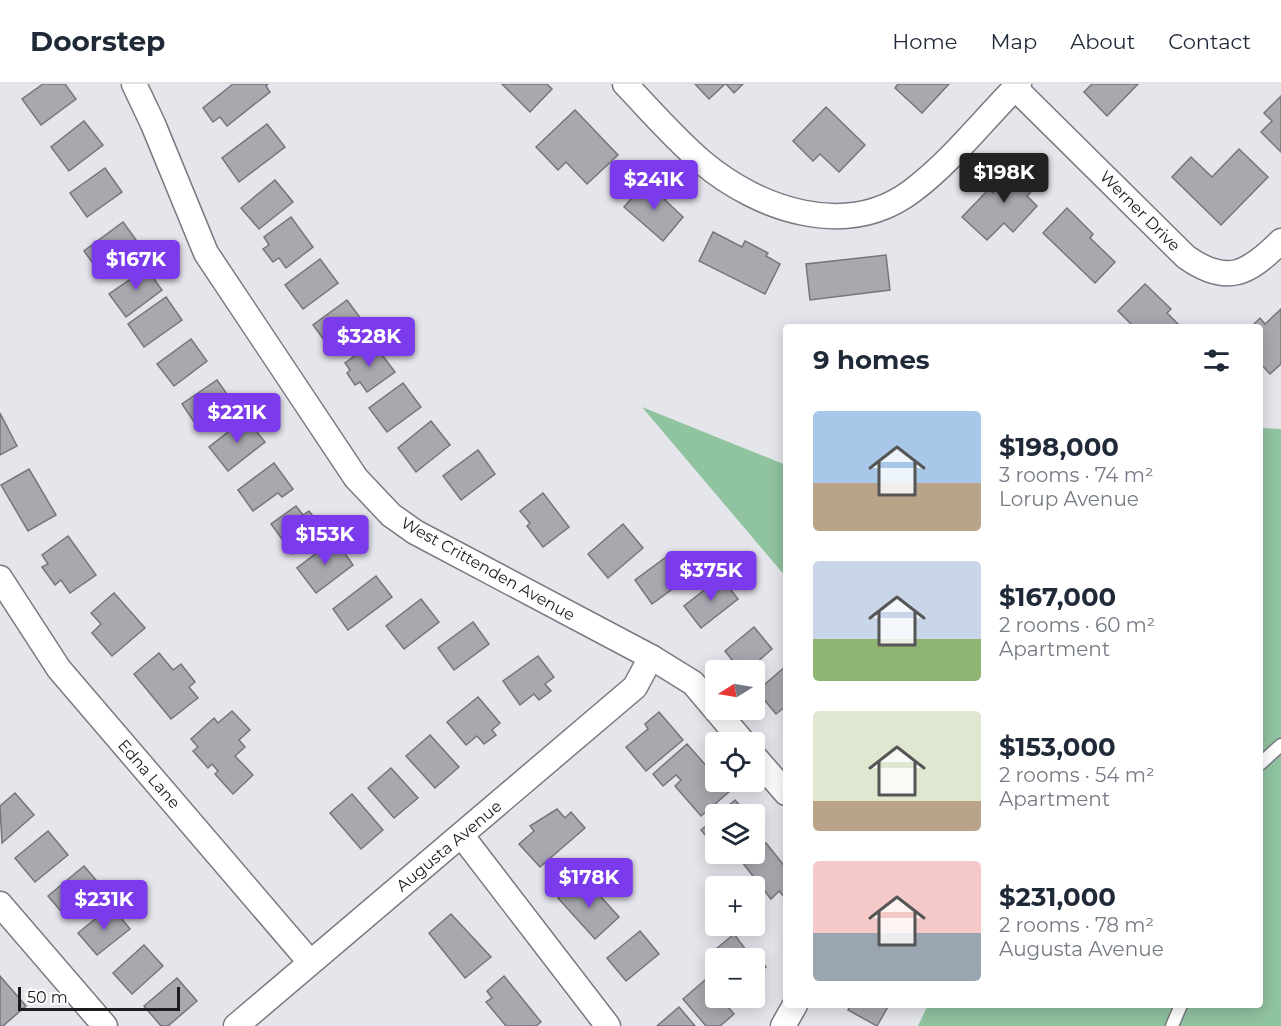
<!DOCTYPE html>
<html lang="en">
<head>
<meta charset="utf-8">
<style>
  :root { --surface:#fff; --page:#f2f2f3; --text:#1f2937; --muted:#747a83; --line:#e0e1e3; --accent:#7c3aed }
  body { margin:0; font-family:Montserrat,sans-serif; background:var(--page); color:var(--text); height:100vh; display:flex; flex-direction:column; font-size:22px; white-space:nowrap }
  * { box-sizing:border-box; margin:0 }
  p { font-size:20px; color:var(--muted) }
  .icon { flex:none; width:33px; height:33px; fill:none; stroke:currentColor; stroke-width:2; stroke-linecap:round; stroke-linejoin:round }
  .map { position:relative; flex:1; overflow:hidden }
  .details { position:absolute; left:783px; top:240px; width:480px; height:684px; display:flex; flex-direction:column; background:var(--surface); border-radius:6px; box-shadow:0 3px 15px #0003 }
  .details>* { flex:none }
  .needle { width:39px; rotate:259deg }
  .buttons { position:absolute; left:705px; top:576px; display:grid; gap:12px }
  .buttons a { display:grid; place-items:center; width:60px; height:60px; border-radius:6px; background:var(--surface); box-shadow:0 3px 15px #0003; font-size:30px }
  .scale { position:absolute; left:18px; bottom:15px; width:162px; box-sizing:border-box; padding-left:6px; border:3px solid #1c1c1f; border-top:0; font-size:16px; line-height:21px; white-space:nowrap; color:#1c1c1f; -webkit-text-stroke:4px #fff; paint-order:stroke }
  .price { position:absolute; translate:-50% -51px; padding:0 14px; border-radius:6px; background:var(--accent); color:#fff; font-size:20px; line-height:39px; filter:drop-shadow(0 2px 3px #0008) }
  .price::after { content:''; position:absolute; left:50%; top:36px; width:18px; height:14px; margin-left:-9px; background:inherit; clip-path:polygon(0 0,100% 0,50% 100%) }
  .price.on { background:#222; color:#fff }
  ul { padding:0; list-style:none }
  li { display:flex; align-items:center; gap:18px; height:150px; padding:0 30px }
  li span { display:grid; place-items:center; flex:none; width:168px; height:120px; border-radius:6px; color:#555 }
  li>.icon { margin-inline-start:auto }
  span .icon { width:72px; height:72px; fill:#fffc; stroke-width:1 }
  li b { font-size:26px }
  h2 { display:flex; justify-content:space-between; align-items:center; height:72px; padding:0 30px; font-size:26px }
  header { display:flex; align-items:center; gap:36px; box-sizing:border-box; height:84px; padding:0 30px; background:var(--surface); border-bottom:2px solid var(--line) }
  header strong { font-size:28px }
  nav { display:flex; gap:33px; margin-inline-start:auto; font-size:21px }
  .map>svg:first-child { display:block }
  .forest { fill:#90c3a0 }
  .building { fill:#a8a8af; stroke:#75757b; stroke-width:1.5 }
  .lines { fill:none; stroke-linecap:round; stroke-linejoin:round }
  .lane-casing { stroke:#797980; stroke-width:15 }
  .street-casing { stroke:#797980; stroke-width:27 }
  .lane { stroke:#fff; stroke-width:12 }
  .street { stroke:#fff; stroke-width:24 }
  .labels { text-anchor:middle; dominant-baseline:central; stroke-width:5; stroke-linejoin:round; paint-order:stroke }
  .street-label { font-size:16px; fill:#1c1c1f; stroke:#fff }
</style>
</head>
<body>
<header>
<strong>Doorstep</strong>
<nav><a>Home</a><a>Map</a><a>About</a><a>Contact</a></nav>
</header>
<div class="map">
<svg width="1281" height="942" viewBox="0 0 1281 942">
  <rect width="100%" height="100%" fill="#e5e5ec"/>
  <g class="forest">
    <polygon points="642,323 786,381 786,493"/>
    <polygon points="1260,344 1281,345 1281,942 918,942 928,921 1260,921"/>
  </g>
  <g class="building">
    <polygon points="43,0 65,0 76,15 41,41 22,15"/>
    <polygon points="233,0 268,0 266,2 270,8 227,42 220,33 213,38 203,24"/>
    <polygon points="502,0 547,0 552,5 530,28"/>
    <polygon points="695,0 725,0 709,15"/>
    <polygon points="726,0 743,0 734,9"/>
    <polygon points="898,0 949,0 922,29 895,4"/>
    <polygon points="1092,0 1138,0 1107,32 1084,8"/>
    <polygon points="1281,12 1281,68 1261,48 1272,37 1264,29"/>
    <polygon points="826,23 865,61 839,88 820,70 813,77 793,57"/>
    <polygon points="575,26 618,71 587,100 566,78 558,86 536,63"/>
    <polygon points="84,37 103,61 69,87 51,63"/>
    <polygon points="267,40 285,63 239,98 222,74"/>
    <polygon points="1239,65 1268,93 1221,141 1172,93 1191,73 1212,93"/>
    <polygon points="1022,79 1041,97 1027,112 1037,122 1013,148 1004,139 987,156 962,133 989,105 993,109"/>
    <polygon points="105,84 122,108 87,133 70,109"/>
    <polygon points="275,96 293,118 259,145 241,124"/>
    <polygon points="646,98 655,106 658,103 669,112 665,116 683,133 663,157 624,123"/>
    <polygon points="1067,124 1093,150 1090,154 1115,178 1095,199 1043,149"/>
    <polygon points="291,133 313,163 286,184 279,174 273,178 263,165 269,161 264,153"/>
    <polygon points="123,138 139,160 100,189 84,167"/>
    <polygon points="713,148 742,163 745,157 768,169 766,172 780,180 765,210 699,177"/>
    <polygon points="886,171 890,206 810,216 806,180"/>
    <polygon points="320,175 338,199 303,225 285,201"/>
    <polygon points="143,180 162,206 126,233 109,210 132,194 129,190"/>
    <polygon points="1145,200 1171,225 1167,229 1181,243 1134,243 1118,227"/>
    <polygon points="166,213 182,236 144,263 128,240"/>
    <polygon points="347,216 364,239 330,264 313,241"/>
    <polygon points="1281,225 1281,280 1270,290 1260,279 1260,243 1251,243 1260,234 1265,240"/>
    <polygon points="191,255 207,277 174,302 157,280"/>
    <polygon points="373,259 395,288 367,308 360,298 355,301 347,289 350,286 345,279"/>
    <polygon points="217,296 234,320 199,345 182,320"/>
    <polygon points="403,299 421,323 387,348 369,324"/>
    <polygon points="0,329 17,362 0,371"/>
    <polygon points="246,334 265,358 228,387 209,363"/>
    <polygon points="431,337 450,361 416,388 398,364"/>
    <polygon points="478,366 495,390 461,416 443,392"/>
    <polygon points="274,379 293,405 282,413 278,409 253,427 238,406"/>
    <polygon points="29,385 56,431 28,447 1,401"/>
    <polygon points="543,409 569,443 543,463 527,442 530,439 520,427"/>
    <polygon points="296,422 303,431 309,427 319,440 313,444 318,451 293,470 271,440"/>
    <polygon points="623,440 643,464 608,494 588,470"/>
    <polygon points="68,452 96,491 70,509 61,496 55,501 42,483 48,480 42,471"/>
    <polygon points="335,455 353,481 316,509 297,484"/>
    <polygon points="669,471 686,495 652,520 635,496"/>
    <polygon points="376,492 392,513 348,546 333,525"/>
    <polygon points="721,493 738,515 701,544 684,522"/>
    <polygon points="114,509 145,544 112,572 92,549 101,540 91,529"/>
    <polygon points="421,515 439,538 404,565 386,542"/>
    <polygon points="473,538 489,560 454,586 438,564"/>
    <polygon points="754,543 772,565 756,579 758,582 752,586 740,586 725,567"/>
    <polygon points="159,569 173,586 181,580 195,598 189,603 198,614 171,635 134,590"/>
    <polygon points="538,572 554,593 545,600 551,607 539,616 534,610 520,621 503,597"/>
    <polygon points="786,582 786,622 776,630 757,607"/>
    <polygon points="478,613 500,639 492,646 496,651 484,660 477,652 466,661 447,638"/>
    <polygon points="232,627 250,646 239,656 245,663 235,672 253,691 233,710 215,690 218,687 212,680 208,684 193,667 198,663 191,655 214,634 218,639"/>
    <polygon points="659,628 683,656 646,687 626,663 648,645 645,640"/>
    <polygon points="430,651 459,683 435,704 406,672"/>
    <polygon points="687,660 716,693 716,698 720,698 729,708 701,732 675,702 681,696 676,691 663,702 653,690"/>
    <polygon points="391,684 418,714 394,734 368,704"/>
    <polygon points="15,709 34,731 2,759 0,722"/>
    <polygon points="352,710 383,746 361,765 330,729"/>
    <polygon points="735,716 747,730 719,730"/>
    <polygon points="557,725 565,734 571,728 585,744 540,783 519,760 534,747 530,742"/>
    <polygon points="716,734 716,763 701,746"/>
    <polygon points="48,747 68,771 35,798 15,774"/>
    <polygon points="766,759 786,784 786,815 779,807 771,815 742,778"/>
    <polygon points="84,782 101,802 66,833 48,812"/>
    <polygon points="578,796 589,808 593,804 619,833 595,855 558,814"/>
    <polygon points="111,822 130,845 97,871 78,849"/>
    <polygon points="451,830 491,873 465,894 429,849"/>
    <polygon points="640,847 659,870 626,897 607,874"/>
    <polygon points="734,850 752,874 756,871 766,883 754,892 754,874 716,876 710,870"/>
    <polygon points="144,861 163,882 132,910 113,889"/>
    <polygon points="0,892 26,922 3,942 0,942"/>
    <polygon points="504,892 541,938 536,942 506,942 486,918 492,914 487,907"/>
    <polygon points="177,894 197,917 168,942 161,942 144,922"/>
    <polygon points="705,896 716,908 716,914 720,914 734,930 720,942 706,942 683,915"/>
    <polygon points="851,921 889,921 877,942 848,926"/>
    <polygon points="679,923 695,942 657,942"/>
  </g>
  <g class="lines">
    <defs>
      <g id="lane">
        <polyline points="1260,680 1281,661"/>
        <polyline points="1172,942 1181,921"/>
      </g>
      <g id="street">
        <polyline points="134,0 153,40 206,169 356,394 391,431 415,448 651,573 693,599 743,658"/>
        <path d="M625,0c25,26 50,55 77,78 57,48 145,78 210,29 40,-30 72,-72 107,-107"/>
        <path d="M1015,4l171,169c41,29 62,17 95,-16"/>
        <polyline points="0,494 59,585 310,878"/>
        <polyline points="754,672 786,709"/>
        <polyline points="462,752 608,942"/>
        <polyline points="0,820 105,942"/>
        <polyline points="236,942 635,603 651,573"/>
        <polyline points="783,942 795,921"/>
      </g>
    </defs>
    <use href="#lane" class="lane-casing"/>
    <use href="#street" class="street-casing"/>
    <use href="#lane" class="lane"/>
    <use href="#street" class="street"/>
  </g>
  <g class="labels">
    <g class="street-label">
      <text transform="translate(1140 127) rotate(45)">Werner Drive</text>
      <text transform="translate(488 485) rotate(29)">West Crittenden Avenue</text>
      <text transform="translate(149 690) rotate(49)">Edna Lane</text>
      <text transform="translate(449 762) rotate(-40)">Augusta Avenue</text>
    </g>
  </g>
</svg>
<div class="buttons">
<a><svg class="needle" viewBox="-14 -14 28 28"><path d="M0-13l5 13h-10z" fill="#e53935"/><path d="M0 13l5-13h-10z" fill="#747a83"/></svg></a>
<a><svg class="icon" aria-label="locate" viewBox="0 0 24 24"><circle cx="12" cy="12" r="6"/><path d="M12 2v4M12 18v4M2 12h4M18 12h4"/></svg></a>
<a><svg class="icon" aria-label="layers" viewBox="0 0 24 24"><path d="M12 4l9 5-9 5-9-5zM3 14l9 5 9-5"/></svg></a>
<a>+</a>
<a>−</a>
</div>
<div class="scale">50 m</div>
<b class="price on" style="left:1004px;top:120px">$198K</b>
<b class="price" style="left:654px;top:127px">$241K</b>
<b class="price" style="left:136px;top:207px">$167K</b>
<b class="price" style="left:369px;top:284px">$328K</b>
<b class="price" style="left:237px;top:360px">$221K</b>
<b class="price" style="left:325px;top:482px">$153K</b>
<b class="price" style="left:711px;top:518px">$375K</b>
<b class="price" style="left:589px;top:825px">$178K</b>
<b class="price" style="left:104px;top:847px">$231K</b>
<section class="details">
<h2>9 homes<svg class="icon" aria-label="filters" viewBox="0 0 24 24"><path d="M4 7h16M4 17h16"/><circle cx="9" cy="7" r="2"/><circle cx="15" cy="17" r="2"/></svg></h2>
<ul>
<li><span style="background:linear-gradient(#a9c7e8 60%,#b9a48a 0)"><svg class="icon" aria-label="home" viewBox="0 0 24 24"><path d="M3 11l9-7 9 7M6 9v11h12V9"/></svg></span><div><b>$198,000</b><p>3 rooms · 74 m²</p><p>Lorup Avenue</p></div></li>
<li><span style="background:linear-gradient(#c9d6e8 65%,#8fb573 0)"><svg class="icon" aria-label="home" viewBox="0 0 24 24"><path d="M3 11l9-7 9 7M6 9v11h12V9"/></svg></span><div><b>$167,000</b><p>2 rooms · 60 m²</p><p>Apartment</p></div></li>
<li><span style="background:linear-gradient(#dfe7d0 75%,#b9a48a 0)"><svg class="icon" aria-label="home" viewBox="0 0 24 24"><path d="M3 11l9-7 9 7M6 9v11h12V9"/></svg></span><div><b>$153,000</b><p>2 rooms · 54 m²</p><p>Apartment</p></div></li>
<li><span style="background:linear-gradient(#f6c9c9 60%,#9aa5b1 0)"><svg class="icon" aria-label="home" viewBox="0 0 24 24"><path d="M3 11l9-7 9 7M6 9v11h12V9"/></svg></span><div><b>$231,000</b><p>2 rooms · 78 m²</p><p>Augusta Avenue</p></div></li>
</ul>
</section>
</div>
</body>
</html>
